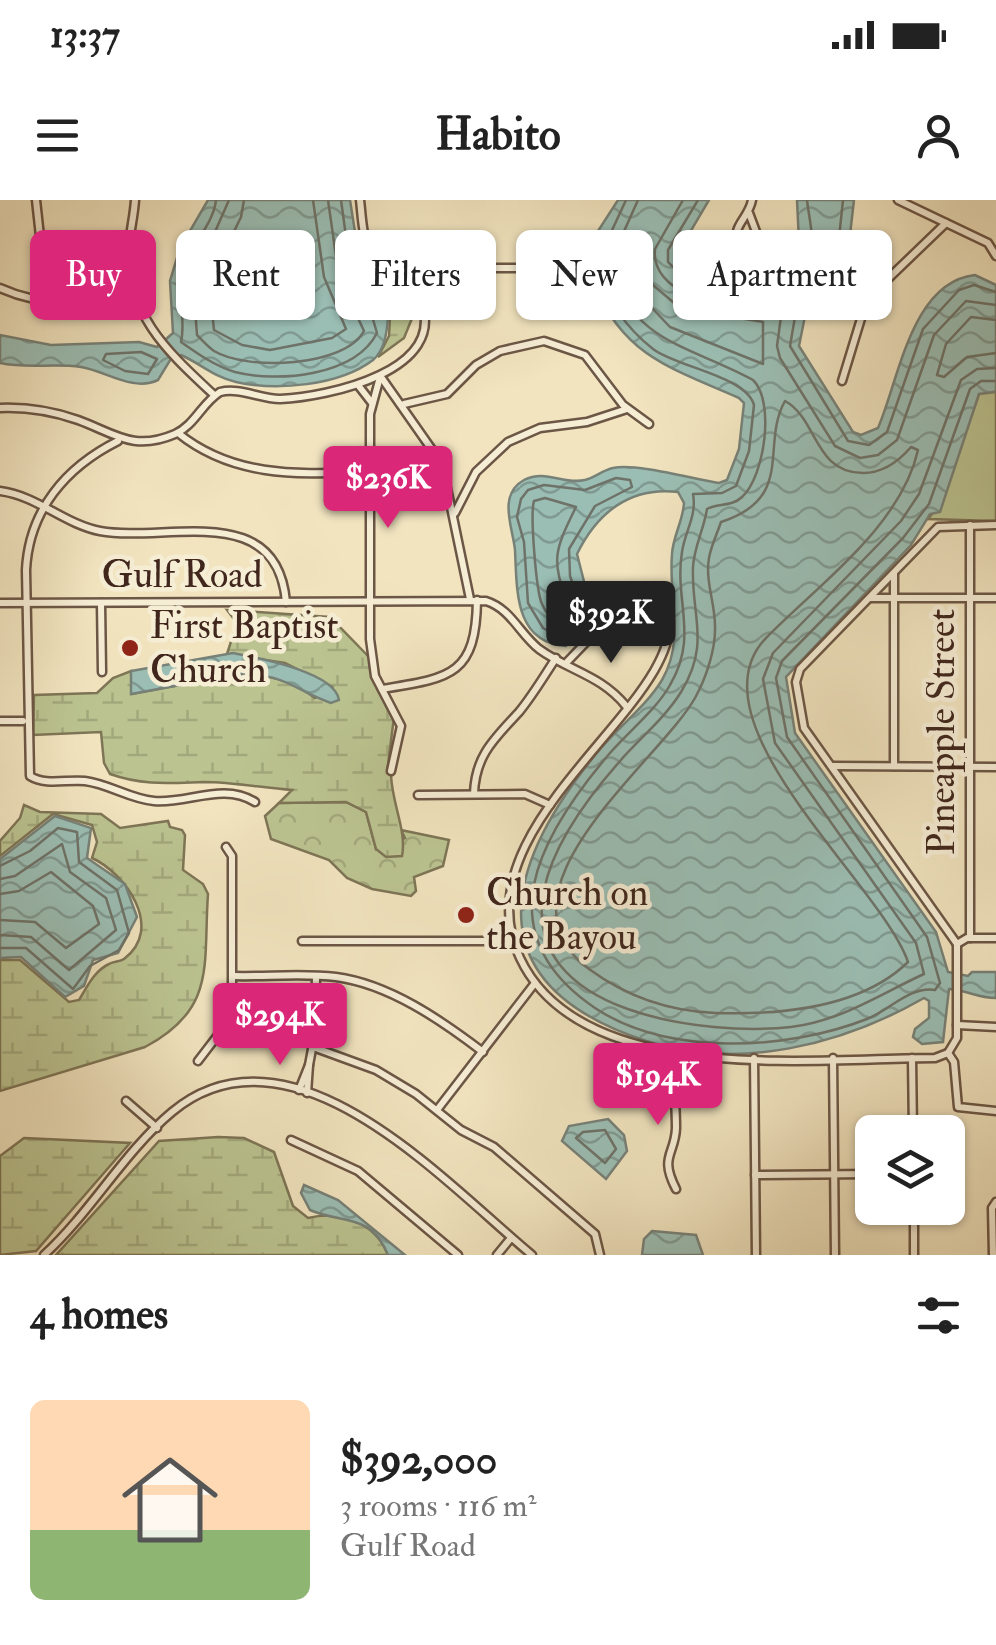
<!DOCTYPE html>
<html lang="en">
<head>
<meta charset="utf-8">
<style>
  :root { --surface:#fff; --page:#f2f2f2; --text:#222; --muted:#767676; --line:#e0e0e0; --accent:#db2777 }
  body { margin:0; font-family:"IM FELL Double Pica",serif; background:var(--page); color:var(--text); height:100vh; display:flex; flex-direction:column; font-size:38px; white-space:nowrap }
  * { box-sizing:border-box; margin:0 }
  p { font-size:32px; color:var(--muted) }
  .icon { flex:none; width:55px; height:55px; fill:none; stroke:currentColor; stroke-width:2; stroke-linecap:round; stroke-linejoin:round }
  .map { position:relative; height:1055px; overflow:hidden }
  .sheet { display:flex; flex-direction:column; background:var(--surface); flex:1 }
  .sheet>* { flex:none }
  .hud { position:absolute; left:30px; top:30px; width:938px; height:90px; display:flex; gap:20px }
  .fabs { position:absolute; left:855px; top:915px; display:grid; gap:20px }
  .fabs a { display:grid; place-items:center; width:110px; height:110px; border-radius:15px; background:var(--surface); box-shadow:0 2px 8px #0004; font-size:50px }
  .price { position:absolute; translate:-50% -85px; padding:0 22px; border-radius:10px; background:var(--accent); color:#fff; font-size:32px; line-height:65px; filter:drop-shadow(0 2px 5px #0008) }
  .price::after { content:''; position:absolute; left:50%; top:60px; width:30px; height:22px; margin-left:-15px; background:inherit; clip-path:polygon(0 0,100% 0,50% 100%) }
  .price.on { background:#222; color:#fff }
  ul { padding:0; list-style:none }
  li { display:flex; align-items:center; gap:30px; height:250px; padding:0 30px }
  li+li { border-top:2px solid var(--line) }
  li span { display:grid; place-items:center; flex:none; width:280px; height:200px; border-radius:15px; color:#555 }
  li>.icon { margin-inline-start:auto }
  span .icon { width:120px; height:120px; fill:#fffc; stroke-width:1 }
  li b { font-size:42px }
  h2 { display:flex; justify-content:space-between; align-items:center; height:120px; padding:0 30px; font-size:42px }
  .pill { padding:0 35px; border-radius:15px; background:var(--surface); box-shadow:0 2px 8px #0004; font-size:35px; line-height:90px }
  .pill.on { background:var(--accent); color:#fff }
  .status { display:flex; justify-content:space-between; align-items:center; height:70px; padding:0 50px; background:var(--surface); direction:ltr }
  .status svg { height:28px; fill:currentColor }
  header { display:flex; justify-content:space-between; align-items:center; height:130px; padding:0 30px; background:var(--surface); font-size:45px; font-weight:700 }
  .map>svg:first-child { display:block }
  .forest { fill:url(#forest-crowns); stroke:#7e7556; stroke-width:2.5 }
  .wetland { fill:url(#wetland-marsh); stroke:#7e7556; stroke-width:2.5 }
  .green { fill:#bbc491; stroke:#7e7556; stroke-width:2.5 }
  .water { fill:url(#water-waves); stroke:#778177; stroke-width:2.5 }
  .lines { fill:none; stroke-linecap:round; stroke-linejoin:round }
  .shore { stroke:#6e7268; stroke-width:2.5 }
  .minor-casing { stroke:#6c5645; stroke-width:11 }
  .minor { stroke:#f6edd5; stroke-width:6 }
  .poi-dot { fill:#8f2418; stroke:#f6edd5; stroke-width:4 }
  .labels { text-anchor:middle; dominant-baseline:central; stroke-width:9; stroke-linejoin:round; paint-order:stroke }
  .street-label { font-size:38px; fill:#40261c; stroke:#f6edd5 }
  .poi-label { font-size:38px; fill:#40261c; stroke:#f6edd5; text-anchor:start }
</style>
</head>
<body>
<div class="status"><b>13:37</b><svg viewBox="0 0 49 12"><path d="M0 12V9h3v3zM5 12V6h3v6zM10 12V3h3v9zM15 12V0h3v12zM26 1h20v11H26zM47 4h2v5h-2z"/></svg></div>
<header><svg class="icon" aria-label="menu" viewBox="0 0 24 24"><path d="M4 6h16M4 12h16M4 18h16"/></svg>Habito<svg class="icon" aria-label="person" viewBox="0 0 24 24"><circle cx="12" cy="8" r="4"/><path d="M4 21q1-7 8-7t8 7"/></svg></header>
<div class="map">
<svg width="996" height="1055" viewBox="0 0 996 1055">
  <defs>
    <pattern id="forest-crowns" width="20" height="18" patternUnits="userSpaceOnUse" patternTransform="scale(2.5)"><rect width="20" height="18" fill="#bbc491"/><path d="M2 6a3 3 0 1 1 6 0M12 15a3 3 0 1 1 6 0" fill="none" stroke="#a2a87c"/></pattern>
    <pattern id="wetland-marsh" width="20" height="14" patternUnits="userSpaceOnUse" patternTransform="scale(2.5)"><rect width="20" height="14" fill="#bbc491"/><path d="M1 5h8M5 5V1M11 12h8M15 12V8" fill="none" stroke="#a2a87c"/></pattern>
    <pattern id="water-waves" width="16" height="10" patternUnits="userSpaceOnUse" patternTransform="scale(2.5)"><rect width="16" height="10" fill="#9bbeb4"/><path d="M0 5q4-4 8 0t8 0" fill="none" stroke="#809a92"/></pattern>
  </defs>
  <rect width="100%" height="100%" fill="#f1e4bf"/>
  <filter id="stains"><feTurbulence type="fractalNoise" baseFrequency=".002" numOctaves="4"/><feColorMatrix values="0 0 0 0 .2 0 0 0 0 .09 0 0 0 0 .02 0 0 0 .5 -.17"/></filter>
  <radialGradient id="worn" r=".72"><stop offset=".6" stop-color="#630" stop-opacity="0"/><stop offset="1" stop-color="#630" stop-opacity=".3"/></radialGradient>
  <polygon class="forest" points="346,602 366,612 376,649 405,638 401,630 449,640 443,666 414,677 416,691 411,696 372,689 347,678 329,660 271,639 265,616 279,603"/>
  <g class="wetland">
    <polygon points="372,77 386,90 409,99 415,111 404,138 378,157 389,136 390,117 383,112"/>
    <path d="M227,410l103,7 39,40 4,20 21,40 -7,56 4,2c1,29 16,56 11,81l-16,1 -10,-8 -10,-37 -20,-10 -67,1 13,-13c-29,-2 -59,-8 -88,-8 -34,1 -60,4 -94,-8l-6,-11 -3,-31 -68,3 1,-40 63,-2 16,-15 18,-7 1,23 53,-10 12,-8c12,6 25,-1 40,-1 29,-2 54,4 78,23l17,-11 -47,-24 -58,-9 10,-31z"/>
    <path d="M24,605l16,7 61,2 19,14 48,-7 2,6 12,3 3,5 -2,35 20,14 5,10c-5,70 9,115 -63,153l-145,44v-131h20l49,42 10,-2c8,-13 15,-29 30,-36 5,-3 11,-2 15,-5 41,-31 1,-86 -32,-101l5,-16 -5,-17 -39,-11 -53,42v-15l20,-23z"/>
    <path d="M218,937l26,1 30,14 19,54 15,12c32,-8 67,4 80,37h-332l103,-114z"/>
    <polygon points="24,938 130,943 36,1051 0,1055 0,956"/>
  </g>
  <polygon class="green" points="985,190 996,192 996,321 928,319 939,305 979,194"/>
  <g class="water">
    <path d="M208,0h142l11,70 20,43 7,4c-1,14 -3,33 -15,43 -34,26 -97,31 -137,22 -22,-5 -35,-18 -55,-27l-9,2 -14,23c-25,12 -52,-9 -77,-13 -28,-4 -54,2 -81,-4v-28l51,10 88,-3 18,5 16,-14 -3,-52 10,-33z"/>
    <path d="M618,0h91l-33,56c30,31 96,41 124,7l-3,-63h57l-7,61 -20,33 -22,22 -6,30 54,86 8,3 17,-7c21,-48 33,-146 97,-153l21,10v107l-17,2 -39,118 -10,2 -19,31 -125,132 9,56 141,199 12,40 20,4 4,-4h24v26c-19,0 -29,-8 -47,-9l-6,53 -21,2 -9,-7 2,-8 14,-11v-17l-5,-3c-82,47 -185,73 -278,43 -175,-58 -143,-176 -45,-293 19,-22 46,-43 61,-68 24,-42 6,-82 10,-126 1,-18 11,-33 12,-51l-6,-11c-48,-6 -81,21 -101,62l15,59 -26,33c-52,-3 -49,-57 -51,-96 -2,-22 -18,-55 9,-70 22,-11 39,5 61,0 9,-2 18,-10 28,-12 24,-5 80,11 106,15l8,-3 12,-31 5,-46 -5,-5c-83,-36 -118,-44 -154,-132l13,-35z"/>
    <path d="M233,453c25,5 102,19 106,47l-8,3c-38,-13 -42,-28 -89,-29 -15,0 -32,9 -45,2l-12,8 -54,10v-23z"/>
    <polygon points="55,616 91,628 87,658 125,684 137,717 118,753 93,760 84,786 65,797 21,757 0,758 0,659"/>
    <polygon points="608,919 624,935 627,951 606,979 562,941 569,926"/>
    <path d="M304,985l34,15 67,55h-17c-17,-43 -47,-31 -78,-45l-9,-17z"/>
    <polygon points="652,1031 696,1035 703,1055 642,1055 644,1039"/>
  </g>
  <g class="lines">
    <g class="shore">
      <path d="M216,0c-3,28 -32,50 -35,80 -3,21 5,40 0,62 17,12 34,24 54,30 43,11 120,4 142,-39l-10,-34 -16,-26 -10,-73"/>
      <path d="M229,0l-36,82 4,53c5,5 11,12 17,16 33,20 131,16 150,-20l-25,-54 -11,-77"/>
      <polyline points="244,0 241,17 209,83 214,130 242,145 270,150 332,138 346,129 324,77 313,0"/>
      <path d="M626,0l-30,65c10,33 29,62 57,84 23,18 93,27 101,56l-5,46 -13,35 -14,7 -29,1c4,22 -8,37 -11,58 -8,49 17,84 -12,133 -14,25 -41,46 -60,68 -71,83 -126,180 -15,255 74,49 193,42 272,11 23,-9 43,-33 68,-29l5,-7 -13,-46 -140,-200 -11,-59 6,-17 121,-123 26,-34 41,-115 11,-8h15"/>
      <path d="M638,0l-29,65c23,78 82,81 144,115 22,21 12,96 -11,117 -10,10 -25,6 -35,12 -3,20 -13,38 -14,58 -2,49 18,76 -12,125 -16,26 -41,46 -61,69 -30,34 -67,83 -76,129 -25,125 164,146 247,137 50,-6 89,-33 133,-53l-8,-31 -141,-200 -12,-64 10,-26 128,-132 18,-27 42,-114 16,-11 19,-1"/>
      <path d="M683,0l-28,49c-5,43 64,61 97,58 11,-1 20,-5 31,-5l-6,44 3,12 55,88 25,12 18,-3 19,-15 37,-105 32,-34 30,4"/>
      <path d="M698,0l-30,50v12c27,30 115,51 140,8 10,-17 1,-51 -1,-70"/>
      <polyline points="843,0 837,57 820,88 796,111 790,146 848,241 869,245 887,232 923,129 959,90 974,85 996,92"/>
      <polygon points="635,51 647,80 680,108 763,122 763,164 670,127 635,90 625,65"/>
      <polyline points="996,120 971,117 946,144 937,175 944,177 967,157 996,153"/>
      <polygon points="141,152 157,159 148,174 125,171 103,160 106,154"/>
      <path d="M785,201c33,18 29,72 78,72 20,0 36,-12 48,-26l7,3c-17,76 -99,134 -152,188 -80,83 116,247 142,324 -48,47 -130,53 -193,51 -48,-2 -88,-16 -126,-44 -105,-78 70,-207 106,-271 11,-20 21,-49 20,-72 0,-23 -10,-45 -6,-68 2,-12 8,-24 12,-36 75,-24 39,-77 64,-121z"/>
      <polygon points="616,278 630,280 632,287 595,306 569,349 570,376 582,410 571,428 555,435 543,428 528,403 524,342 517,317 521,299 528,290 544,285 585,290"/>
      <path d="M545,298l31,9c-21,43 -26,52 -7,99l-11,15c-8,-3 -12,-8 -16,-17 -6,-13 -12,-91 -8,-103z"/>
      <polyline points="0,666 30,651 58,628 77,632 79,662 117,690 129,733 119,750 90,766 73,789 26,748 0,748"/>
      <polyline points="0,679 15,676 62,644 70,672 106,698 116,730 69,770 31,737 0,735"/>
      <polyline points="0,694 19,691 51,672 93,706 99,724 66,748 35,722 0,720"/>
      <polygon points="605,930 616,949 605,963 576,938 583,932"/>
    </g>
    <defs>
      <g id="minor">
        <polyline points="36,0 47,100"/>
        <path d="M135,0c-1,16 -5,31 -6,46 -3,69 39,106 85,149"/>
        <polyline points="898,0 988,43 996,56"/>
        <path d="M749,13l9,24 -4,8 -13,2 -5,-5c-2,-18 13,-25 16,-42"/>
        <polyline points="389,68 523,68"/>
        <path d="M0,88c44,20 87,16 131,1"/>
        <polyline points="380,177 370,214 370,439 375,476 401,526 391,571"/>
        <polyline points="381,177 442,264 470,399"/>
        <polyline points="842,181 867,99 946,23"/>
        <polyline points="358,185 372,203"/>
        <polyline points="404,204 447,194 476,165 500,151 544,141 585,155 623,205 649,224"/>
        <path d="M0,208c27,-1 52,3 78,12 36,13 55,32 97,14 20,-9 27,-31 45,-42 20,-5 40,7 60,7 47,-2 171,-28 140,-100 -10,-22 -37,-27 -49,-47 -9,-14 -9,-36 -11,-52"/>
        <path d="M178,233c57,46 123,41 192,39"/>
        <path d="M118,241c-52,26 -89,69 -92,129l4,206c16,10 37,3 55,5 24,3 45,18 69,20 34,3 69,-19 101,1"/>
        <path d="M0,291c38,5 64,33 100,40 66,12 177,-32 186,71"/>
        <polyline points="455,313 476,272 508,242 540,228 587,222 627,209"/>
        <polyline points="970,325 970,738"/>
        <polyline points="894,374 894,566"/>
        <polyline points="870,398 996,398"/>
        <path d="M0,403l486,-2c25,8 33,32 53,48 30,22 62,26 87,57"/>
        <polyline points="101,403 102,472"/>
        <path d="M567,462l23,-24 22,-36 43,-5 12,8c32,93 -212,215 -147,353 61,130 297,100 415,100l13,-5"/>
        <path d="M382,489c68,-11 94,-13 95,-89"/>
        <polyline points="0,521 23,521"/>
        <polyline points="832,566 996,567"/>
        <path d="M474,594c1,-38 20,-55 45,-82 14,-17 25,-36 37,-54"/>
        <polyline points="418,595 525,594 550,605"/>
        <polyline points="302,741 514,741"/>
        <polyline points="957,744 804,528 796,482 800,469 938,327 996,325"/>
        <polyline points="957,744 967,738 996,738"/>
        <path d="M233,776c33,1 69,-3 103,1 53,7 105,43 147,75"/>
        <polyline points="957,825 996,827"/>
        <polyline points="313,847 376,870 416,894 461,930 494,947 595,1034 600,1055"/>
        <polyline points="948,853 957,838 957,744"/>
        <polyline points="948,853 954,862 958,907 996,911"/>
        <path d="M674,855c-1,25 2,49 2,73 -1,27 -17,28 0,61"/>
        <polyline points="754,858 756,1055"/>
        <polyline points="833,858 835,1055"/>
        <polyline points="912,858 913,932"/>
        <polyline points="198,861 221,831 232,804 232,656 226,647"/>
        <polyline points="309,865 315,833 316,777"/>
        <polyline points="299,890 309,865 307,893"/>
        <polyline points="126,901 157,928"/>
        <polyline points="437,910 535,783"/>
        <polyline points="291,940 358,971 458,1055"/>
        <polyline points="755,975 872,974"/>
        <polyline points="914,1008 914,1055"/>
        <path d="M44,1055c47,-43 80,-103 128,-143 120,-100 275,73 360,143"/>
        <polyline points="497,1055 511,1038"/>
        <polyline points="993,1055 992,1008 996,1002"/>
      </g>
    </defs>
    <use href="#minor" class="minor-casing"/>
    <use href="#minor" class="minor"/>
  </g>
  <g class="poi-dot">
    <circle cx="130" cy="448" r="10"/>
    <circle cx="466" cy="715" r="10"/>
  </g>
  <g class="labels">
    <g class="street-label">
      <text x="182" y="375">Gulf Road</text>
      <text transform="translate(942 532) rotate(-90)">Pineapple Street</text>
    </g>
    <g class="poi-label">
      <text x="150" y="426">First Baptist<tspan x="150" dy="44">Church</tspan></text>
      <text x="486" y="693">Church on<tspan x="486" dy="44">the Bayou</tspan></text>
    </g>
  </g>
  <rect width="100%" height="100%" filter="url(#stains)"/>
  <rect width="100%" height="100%" fill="url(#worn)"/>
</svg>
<div class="fabs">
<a><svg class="icon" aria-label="layers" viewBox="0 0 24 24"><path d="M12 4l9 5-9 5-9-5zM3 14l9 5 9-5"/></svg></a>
</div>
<b class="price" style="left:388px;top:331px">$236K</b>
<b class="price on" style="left:611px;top:466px">$392K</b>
<b class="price" style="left:280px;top:868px">$294K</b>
<b class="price" style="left:658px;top:928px">$194K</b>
<div class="hud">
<a class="pill on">Buy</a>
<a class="pill">Rent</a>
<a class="pill">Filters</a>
<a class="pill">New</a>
<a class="pill">Apartment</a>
</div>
</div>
<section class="sheet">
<h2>4 homes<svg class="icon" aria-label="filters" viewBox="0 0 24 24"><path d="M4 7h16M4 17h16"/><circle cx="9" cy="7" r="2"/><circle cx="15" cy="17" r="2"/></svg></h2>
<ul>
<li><span style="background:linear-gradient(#ffd9b3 65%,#8fb573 0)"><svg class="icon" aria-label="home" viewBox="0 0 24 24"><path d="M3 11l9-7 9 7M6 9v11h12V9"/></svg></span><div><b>$392,000</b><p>3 rooms · 116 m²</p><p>Gulf Road</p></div></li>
</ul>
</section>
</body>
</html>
